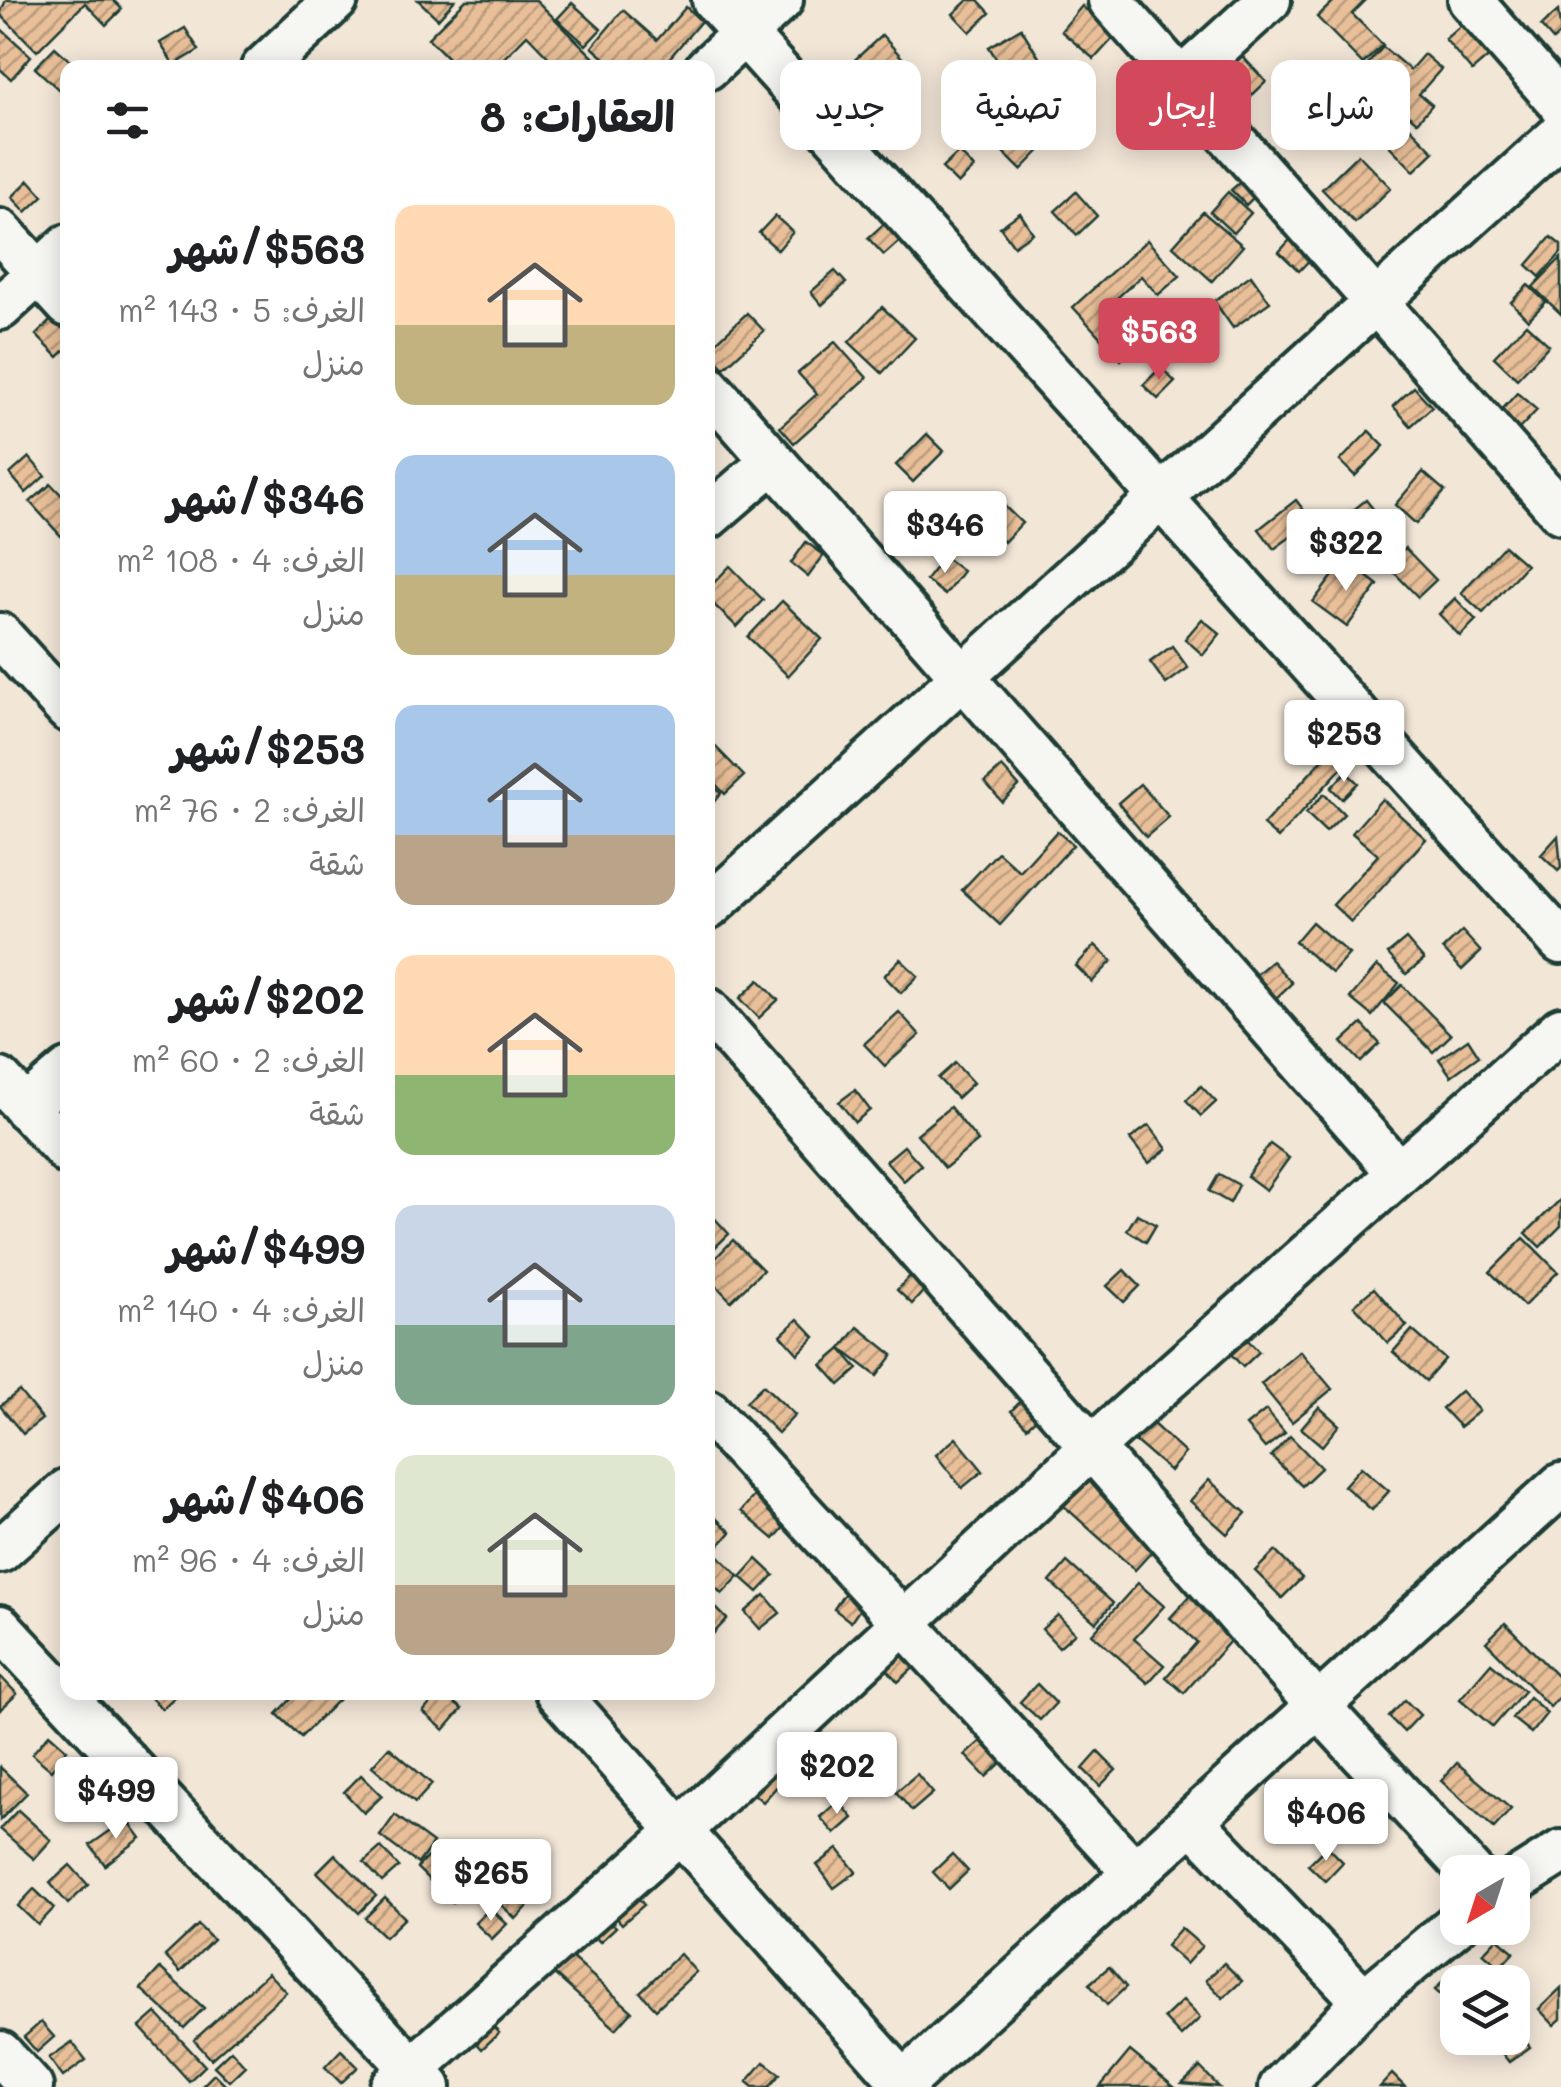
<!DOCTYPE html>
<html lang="ar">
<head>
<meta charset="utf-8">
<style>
  :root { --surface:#fff; --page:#f2f2f2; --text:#202124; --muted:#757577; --accent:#d1495b }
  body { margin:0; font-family:Mali,"Playpen Sans Arabic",sans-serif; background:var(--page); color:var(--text); direction:rtl; height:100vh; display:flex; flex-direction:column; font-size:38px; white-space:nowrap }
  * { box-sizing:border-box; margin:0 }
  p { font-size:32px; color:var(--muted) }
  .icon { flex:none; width:55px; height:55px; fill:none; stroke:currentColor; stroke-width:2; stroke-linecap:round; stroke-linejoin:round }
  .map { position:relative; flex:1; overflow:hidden; direction:ltr }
  .drawer { position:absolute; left:60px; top:60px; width:655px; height:1640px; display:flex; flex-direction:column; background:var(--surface); border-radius:20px; box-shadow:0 5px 25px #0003; direction:rtl }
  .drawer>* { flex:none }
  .banner { position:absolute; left:745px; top:60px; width:665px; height:90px; direction:rtl; display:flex; gap:20px }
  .needle { width:65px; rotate:219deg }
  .buttons { position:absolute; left:1440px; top:1855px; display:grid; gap:20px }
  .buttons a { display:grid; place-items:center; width:90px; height:90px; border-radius:20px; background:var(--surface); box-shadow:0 5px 25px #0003; font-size:50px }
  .price { position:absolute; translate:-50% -85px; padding:0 22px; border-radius:10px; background:#fff; color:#222; font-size:32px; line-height:65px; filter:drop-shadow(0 2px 5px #0008) }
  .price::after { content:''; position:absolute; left:50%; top:60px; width:30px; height:22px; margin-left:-15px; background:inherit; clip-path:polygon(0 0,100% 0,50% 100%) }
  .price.active { background:var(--accent); color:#fff }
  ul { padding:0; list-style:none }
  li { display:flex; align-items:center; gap:30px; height:250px; padding:0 40px }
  li span { display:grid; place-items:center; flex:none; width:280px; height:200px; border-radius:20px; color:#555 }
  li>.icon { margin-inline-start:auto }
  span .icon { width:120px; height:120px; fill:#fffc; stroke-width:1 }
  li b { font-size:42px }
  h2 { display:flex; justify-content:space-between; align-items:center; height:120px; padding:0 40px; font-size:42px }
  .chip { padding:0 35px; border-radius:20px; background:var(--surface); box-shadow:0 5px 25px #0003; font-size:35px; line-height:90px }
  .chip.active { background:var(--accent); color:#fff }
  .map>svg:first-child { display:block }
  .building { fill:url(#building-hatch); stroke:#1f3d34; stroke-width:2.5 }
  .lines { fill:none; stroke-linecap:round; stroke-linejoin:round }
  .minor-casing { stroke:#1f3d34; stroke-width:50 }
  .minor { stroke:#f6f6f2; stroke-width:42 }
</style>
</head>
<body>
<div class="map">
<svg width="1561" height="2087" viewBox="0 0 1561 2087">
  <defs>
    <pattern id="building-hatch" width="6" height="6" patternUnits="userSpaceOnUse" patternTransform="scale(2.5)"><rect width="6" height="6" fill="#e8bf98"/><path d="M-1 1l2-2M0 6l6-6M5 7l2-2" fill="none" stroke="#bb9c7d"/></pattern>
  </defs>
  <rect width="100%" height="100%" fill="#f2e6d7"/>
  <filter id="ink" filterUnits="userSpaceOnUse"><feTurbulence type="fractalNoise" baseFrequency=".01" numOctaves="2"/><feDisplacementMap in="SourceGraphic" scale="20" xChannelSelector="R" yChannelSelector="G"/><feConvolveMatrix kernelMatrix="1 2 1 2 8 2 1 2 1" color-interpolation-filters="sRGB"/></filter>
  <g filter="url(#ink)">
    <g class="building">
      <polygon points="6,0 113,0 122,9 106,25 85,3 37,51 0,14"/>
      <polygon points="418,0 455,0 438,19"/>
      <polygon points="466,0 536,0 596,60 588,68 559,68 527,35 494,68 458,68 428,38"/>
      <polygon points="968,0 978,0 990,13 970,32 953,14"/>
      <polygon points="1335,0 1366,0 1352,14 1383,45 1363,64 1317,17"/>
      <polygon points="572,3 601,29 586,45 557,19"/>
      <polygon points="1082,6 1116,35 1094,59 1061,31"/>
      <polygon points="686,7 701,21 661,68 616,68 592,47 623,10 657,40"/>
      <polygon points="1558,11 1561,33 1553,40 1541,26"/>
      <polygon points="1466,21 1493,53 1472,71 1445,39"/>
      <polygon points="0,28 31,56 11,79 0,69"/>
      <polygon points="185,28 199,50 174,65 160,43"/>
      <polygon points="1021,28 1062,95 1030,114 989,47"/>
      <polygon points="882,35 903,59 869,89 848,66"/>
      <polygon points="1233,46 1266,82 1246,101 1213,64"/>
      <polygon points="55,47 78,68 68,68 68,98 35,68"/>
      <polygon points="1383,47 1410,70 1424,54 1441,69 1419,94 1432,105 1417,122 1377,88 1349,121 1331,106"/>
      <polygon points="997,84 1052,138 1021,170 985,134 1001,118 982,100"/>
      <polygon points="1142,99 1158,115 1136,135 1121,118"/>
      <polygon points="1395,112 1434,152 1414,171 1374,130"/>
      <polygon points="959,152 974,168 958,184 942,168"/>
      <polygon points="1358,154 1391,188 1355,223 1322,189"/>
      <polygon points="1246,177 1260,191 1246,205 1231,190"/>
      <polygon points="29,180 43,196 26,212 12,197"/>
      <polygon points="1076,192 1097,216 1077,235 1055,211"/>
      <polygon points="1228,192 1251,213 1233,233 1210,212"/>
      <polygon points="1203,212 1243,246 1212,281 1173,246"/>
      <polygon points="1020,213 1033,233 1014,246 1000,227"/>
      <polygon points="775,216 793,232 778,250 759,233"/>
      <polygon points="886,222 902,239 884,255 868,238"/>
      <polygon points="1298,231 1318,251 1299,271 1279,252"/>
      <polygon points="1551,237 1561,245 1561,253 1540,277 1527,265"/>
      <polygon points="1147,240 1180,276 1158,295 1141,276 1107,307 1140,343 1121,360 1073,307"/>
      <polygon points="1561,258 1561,314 1533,287"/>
      <polygon points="835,271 846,283 822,305 811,292"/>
      <polygon points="1251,275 1270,302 1233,328 1214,301"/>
      <polygon points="1528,285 1546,302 1528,320 1511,302"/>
      <polygon points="882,307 915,338 882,373 849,342"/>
      <polygon points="61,310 68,316 68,347 58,357 36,335"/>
      <polygon points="747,313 764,331 724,368 708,350"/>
      <polygon points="1526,324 1549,345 1517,379 1494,357"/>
      <polygon points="835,342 867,378 794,443 780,427 817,394 798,373"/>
      <polygon points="1161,367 1175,382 1158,399 1143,385"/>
      <polygon points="1414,387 1432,407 1411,426 1393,406"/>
      <polygon points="1517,393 1537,410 1519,429 1500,412"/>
      <polygon points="1369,431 1384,446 1355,476 1340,461"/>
      <polygon points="927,434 944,451 913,482 896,465"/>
      <polygon points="29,457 45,476 26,493 10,474"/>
      <polygon points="1423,472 1445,491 1416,524 1395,505"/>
      <polygon points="51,484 68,502 68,531 61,536 30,502"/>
      <polygon points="998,500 1022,523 1004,542 980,519"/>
      <polygon points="1296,500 1312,521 1274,549 1259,529"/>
      <polygon points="1366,500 1397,539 1373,557 1342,519"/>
      <polygon points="806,542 824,555 808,577 791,563"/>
      <polygon points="1504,546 1526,565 1483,613 1461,593"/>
      <polygon points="1405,548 1436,580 1418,597 1387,565"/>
      <polygon points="944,557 963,571 945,595 926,580"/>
      <polygon points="1345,560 1378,585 1347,627 1313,602"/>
      <polygon points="730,566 763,600 737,627 708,599 708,589"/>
      <polygon points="1455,598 1476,620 1460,636 1439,614"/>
      <polygon points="782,601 822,639 788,676 748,637"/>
      <polygon points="1202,619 1220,634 1203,655 1185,639"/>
      <polygon points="1172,646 1188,668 1166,684 1150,662"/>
      <polygon points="708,739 744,776 725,794 708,776"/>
      <polygon points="1331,750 1346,763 1278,838 1263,825"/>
      <polygon points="1002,767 1019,786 1002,802 985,782"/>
      <polygon points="1346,772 1358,783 1342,799 1331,788"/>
      <polygon points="708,781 721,793 708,809"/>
      <polygon points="1140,784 1169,817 1146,837 1118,803"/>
      <polygon points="1324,794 1344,814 1326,832 1306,813"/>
      <polygon points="1382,799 1426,839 1351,922 1333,905 1378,855 1352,833"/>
      <polygon points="1057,831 1073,845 1000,925 962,890 998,852 1020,872"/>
      <polygon points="1558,836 1561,868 1558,871 1541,855"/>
      <polygon points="1312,922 1349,954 1332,973 1295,942"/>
      <polygon points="1462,931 1481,952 1462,970 1443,949"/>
      <polygon points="1406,939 1424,960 1406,974 1388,954"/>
      <polygon points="1095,945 1112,961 1092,982 1076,966"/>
      <polygon points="900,959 918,976 901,993 884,976"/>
      <polygon points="1272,961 1292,983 1273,1001 1252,978"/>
      <polygon points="1377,966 1399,983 1372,1016 1350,998"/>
      <polygon points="759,980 778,1000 759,1018 740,998"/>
      <polygon points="1402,985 1451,1035 1433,1052 1384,1003"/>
      <polygon points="899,1012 920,1035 885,1066 864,1044"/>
      <polygon points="1362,1024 1380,1044 1361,1062 1342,1042"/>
      <polygon points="1468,1039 1479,1056 1451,1076 1439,1059"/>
      <polygon points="955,1063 973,1083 957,1098 938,1078"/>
      <polygon points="1201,1086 1216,1102 1201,1116 1186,1100"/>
      <polygon points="855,1090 870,1110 855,1122 839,1102"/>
      <polygon points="950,1107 978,1141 945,1168 917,1134"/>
      <polygon points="1149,1125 1167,1149 1149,1163 1130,1139"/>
      <polygon points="1270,1144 1289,1158 1266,1190 1247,1176"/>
      <polygon points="904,1146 921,1165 904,1181 886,1161"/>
      <polygon points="1219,1174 1239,1185 1230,1203 1209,1191"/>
      <polygon points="1561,1199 1561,1226 1540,1247 1526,1233"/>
      <polygon points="708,1211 729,1234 708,1254"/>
      <polygon points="1137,1214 1156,1225 1146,1242 1127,1230"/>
      <polygon points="1524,1238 1558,1272 1524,1306 1490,1272"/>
      <polygon points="733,1240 763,1270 731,1301 708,1277 708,1266"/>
      <polygon points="1124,1270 1140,1286 1124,1302 1107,1286"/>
      <polygon points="914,1272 928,1286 912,1304 897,1290"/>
      <polygon points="1374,1288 1407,1326 1388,1343 1354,1305"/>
      <polygon points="798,1319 815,1337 798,1354 781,1335"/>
      <polygon points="858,1327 893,1355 877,1376 841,1349"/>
      <polygon points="1412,1330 1445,1359 1426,1381 1393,1352"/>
      <polygon points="1245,1337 1259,1352 1243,1367 1229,1352"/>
      <polygon points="841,1349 858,1369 840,1385 822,1365"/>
      <polygon points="1300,1351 1332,1389 1292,1422 1261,1384"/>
      <polygon points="763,1385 795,1415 778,1433 746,1402"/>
      <polygon points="19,1391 42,1419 23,1434 0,1406"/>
      <polygon points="1461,1391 1479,1411 1460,1427 1442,1408"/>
      <polygon points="1026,1396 1043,1412 1027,1427 1011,1411"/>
      <polygon points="1319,1407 1339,1425 1322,1446 1301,1428"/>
      <polygon points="1266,1410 1285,1433 1265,1448 1246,1426"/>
      <polygon points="1151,1422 1185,1453 1170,1471 1135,1441"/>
      <polygon points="1290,1436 1321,1468 1302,1486 1271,1456"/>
      <polygon points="956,1438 983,1471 962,1488 936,1455"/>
      <polygon points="1361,1467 1389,1491 1372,1510 1344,1486"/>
      <polygon points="1094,1473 1165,1537 1135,1570 1064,1506"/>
      <polygon points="1209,1480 1246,1513 1227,1534 1190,1501"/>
      <polygon points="759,1490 792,1518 774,1539 741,1511"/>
      <polygon points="708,1511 731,1532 708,1558"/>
      <polygon points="1275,1551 1302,1578 1282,1598 1255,1571"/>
      <polygon points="719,1556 739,1576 722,1594 708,1580 708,1568"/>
      <polygon points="757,1559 774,1575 758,1592 741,1577"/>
      <polygon points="1067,1562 1113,1603 1096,1623 1050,1582"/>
      <polygon points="1138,1583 1164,1606 1134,1639 1164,1665 1148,1683 1092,1634"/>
      <polygon points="1200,1585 1244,1625 1184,1693 1166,1677 1197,1642 1170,1618"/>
      <polygon points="848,1588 866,1600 851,1622 834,1609"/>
      <polygon points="765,1595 780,1613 760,1629 745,1612"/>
      <polygon points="711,1603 727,1619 708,1639 708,1606"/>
      <polygon points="1058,1615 1075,1633 1059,1647 1042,1629"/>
      <polygon points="1505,1623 1561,1680 1561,1695 1550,1707 1486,1642"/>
      <polygon points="901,1644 918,1664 898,1682 881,1662"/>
      <polygon points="1491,1663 1524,1691 1493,1727 1460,1699"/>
      <polygon points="1,1677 17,1694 0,1710 0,1678"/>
      <polygon points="1037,1684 1056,1703 1040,1720 1020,1702"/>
      <polygon points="145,1692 176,1692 178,1694 162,1709"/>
      <polygon points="298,1692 345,1692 345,1693 301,1737 277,1714"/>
      <polygon points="440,1692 462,1709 444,1730 423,1712"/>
      <polygon points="1529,1697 1547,1713 1531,1733 1512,1718"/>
      <polygon points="1405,1700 1420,1715 1404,1732 1389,1717"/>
      <polygon points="49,1734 67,1750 51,1770 32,1754"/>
      <polygon points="982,1740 1002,1762 986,1777 965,1755"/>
      <polygon points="389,1747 432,1784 415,1803 372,1766"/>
      <polygon points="1098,1752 1116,1770 1100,1786 1083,1769"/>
      <polygon points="774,1758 790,1772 763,1802 747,1788"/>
      <polygon points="1457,1763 1511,1809 1494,1828 1441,1781"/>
      <polygon points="0,1767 27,1793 0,1820"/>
      <polygon points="917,1774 933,1793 912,1811 896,1792"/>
      <polygon points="361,1775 382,1796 364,1813 344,1792"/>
      <polygon points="839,1801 853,1818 835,1834 820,1817"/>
      <polygon points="18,1810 51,1840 34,1859 0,1829"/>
      <polygon points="395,1815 433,1843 418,1864 380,1836"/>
      <polygon points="127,1819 141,1838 105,1865 90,1845"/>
      <polygon points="489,1845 540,1893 516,1919 465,1871"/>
      <polygon points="1327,1846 1343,1862 1325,1881 1308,1865"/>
      <polygon points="381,1847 399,1867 382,1882 364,1862"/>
      <polygon points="435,1849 470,1883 452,1902 417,1868"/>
      <polygon points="838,1849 856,1872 834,1888 817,1865"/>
      <polygon points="335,1854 376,1896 359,1913 317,1872"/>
      <polygon points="952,1854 968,1871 949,1889 933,1872"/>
      <polygon points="70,1865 88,1885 68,1904 50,1883"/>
      <polygon points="629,1888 644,1905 622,1924 608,1908"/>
      <polygon points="34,1889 54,1908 38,1925 18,1906"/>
      <polygon points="385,1898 405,1918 385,1937 365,1918"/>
      <polygon points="490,1908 507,1924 492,1939 475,1923"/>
      <polygon points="601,1912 616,1927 600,1942 585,1927"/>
      <polygon points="198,1925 213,1940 180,1972 165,1956"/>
      <polygon points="1181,1928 1202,1946 1186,1964 1166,1946"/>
      <polygon points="1497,1938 1514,1952 1500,1967 1483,1953"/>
      <polygon points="561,1948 632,2011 616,2029 545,1966"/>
      <polygon points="680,1954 696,1972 656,2009 640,1992"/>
      <polygon points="1224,1963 1242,1981 1223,1998 1206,1980"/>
      <polygon points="1109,1967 1126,1987 1107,2005 1089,1984"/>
      <polygon points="160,1968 204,2008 184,2028 141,1989"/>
      <polygon points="1454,1970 1467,1982 1458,1982 1456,2009 1435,1990"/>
      <polygon points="268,1973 286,1992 211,2059 194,2040"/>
      <polygon points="1561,1988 1561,2019 1554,2025 1539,2009"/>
      <polygon points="1183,2000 1200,2018 1181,2036 1164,2018"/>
      <polygon points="156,2013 205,2066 189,2081 140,2027"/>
      <polygon points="483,2017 499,2033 482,2049 467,2032"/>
      <polygon points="41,2022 54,2037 37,2052 24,2037"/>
      <polygon points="1512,2025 1530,2047 1509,2062 1490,2038 1512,2038"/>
      <polygon points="72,2042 86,2060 63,2077 49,2058"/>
      <polygon points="231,2050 245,2066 229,2081 214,2066"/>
      <polygon points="341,2050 358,2067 341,2083 325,2067"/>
      <polygon points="1130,2051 1174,2087 1100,2087"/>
      <polygon points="764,2062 780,2074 769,2087 753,2087 747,2082"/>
      <polygon points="1200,2067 1219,2087 1182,2084"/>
      <polygon points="214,2074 227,2087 201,2087"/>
      <polygon points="1392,2074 1405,2087 1380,2087"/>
    </g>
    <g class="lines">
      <defs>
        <g id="minor">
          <polyline points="714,0 1561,942"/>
          <polyline points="1110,0 1561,512"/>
          <polyline points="1470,0 1561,104"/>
          <polyline points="263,68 336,0"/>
          <polyline points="707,68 781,0"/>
          <polyline points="1181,80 1269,0"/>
          <polyline points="0,231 68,305"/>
          <polyline points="0,308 68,246"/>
          <polyline points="708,387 1399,1173"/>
          <polyline points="708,517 773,461"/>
          <polyline points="0,635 68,710"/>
          <polyline points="708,908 1561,134"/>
          <polyline points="708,1010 1318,1706 1471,1872"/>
          <polyline points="0,1080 68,1153"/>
          <polyline points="25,1108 68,1071"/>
          <polyline points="708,1411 1135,1873"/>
          <polyline points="0,1551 68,1490"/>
          <polyline points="0,1627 429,2087"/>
          <polyline points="557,1692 907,2087"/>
          <polyline points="1192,1821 1364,2001"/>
          <polyline points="1512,1883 1561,1852"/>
          <polyline points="0,2053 31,2087"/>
          <polyline points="392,2087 681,1830 1091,1448 1561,1029"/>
          <polyline points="899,2087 1561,1485"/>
          <polyline points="1281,2087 1364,2001 1458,1923"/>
        </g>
      </defs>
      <use href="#minor" class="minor-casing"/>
      <use href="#minor" class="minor"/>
    </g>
  </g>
</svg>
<div class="buttons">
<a><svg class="needle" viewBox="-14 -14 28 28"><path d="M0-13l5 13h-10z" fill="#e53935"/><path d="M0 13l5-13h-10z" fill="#757577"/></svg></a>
<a><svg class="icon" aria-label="layers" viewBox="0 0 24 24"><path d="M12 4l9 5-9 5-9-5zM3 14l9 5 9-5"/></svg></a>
</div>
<b class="price active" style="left:1159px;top:383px">$563</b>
<b class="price" style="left:945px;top:576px">$346</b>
<b class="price" style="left:1346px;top:594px">$322</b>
<b class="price" style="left:1344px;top:785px">$253</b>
<b class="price" style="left:837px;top:1817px">$202</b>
<b class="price" style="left:116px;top:1842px">$499</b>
<b class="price" style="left:1326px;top:1864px">$406</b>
<b class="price" style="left:491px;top:1924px">$265</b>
<div class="banner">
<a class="chip">شراء</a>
<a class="chip active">إيجار</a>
<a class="chip">تصفية</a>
<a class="chip">جديد</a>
</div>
<section class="drawer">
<h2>العقارات: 8<svg class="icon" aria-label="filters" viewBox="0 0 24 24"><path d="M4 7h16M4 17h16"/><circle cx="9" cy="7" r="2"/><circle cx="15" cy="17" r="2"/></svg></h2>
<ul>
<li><span style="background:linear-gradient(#ffd9b3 60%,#c2b280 0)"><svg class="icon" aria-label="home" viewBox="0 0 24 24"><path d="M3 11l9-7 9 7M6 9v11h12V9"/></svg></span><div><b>$563/شهر</b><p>الغرف: 5 · 143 m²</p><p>منزل</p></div></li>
<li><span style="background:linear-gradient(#a9c7e8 60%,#c2b280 0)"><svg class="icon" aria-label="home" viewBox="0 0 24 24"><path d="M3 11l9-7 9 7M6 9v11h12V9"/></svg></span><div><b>$346/شهر</b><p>الغرف: 4 · 108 m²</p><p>منزل</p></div></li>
<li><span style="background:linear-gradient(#a9c7e8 65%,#b9a48a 0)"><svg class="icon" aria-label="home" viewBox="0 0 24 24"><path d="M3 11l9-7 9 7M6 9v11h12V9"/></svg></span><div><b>$253/شهر</b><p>الغرف: 2 · 76 m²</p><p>شقة</p></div></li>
<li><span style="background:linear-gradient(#ffd9b3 60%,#8fb573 0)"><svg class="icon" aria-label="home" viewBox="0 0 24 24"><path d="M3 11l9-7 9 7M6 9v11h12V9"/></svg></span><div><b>$202/شهر</b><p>الغرف: 2 · 60 m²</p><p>شقة</p></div></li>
<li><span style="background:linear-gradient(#c9d6e8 60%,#7fa58c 0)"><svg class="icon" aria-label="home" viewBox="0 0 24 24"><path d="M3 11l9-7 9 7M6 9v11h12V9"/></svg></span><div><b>$499/شهر</b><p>الغرف: 4 · 140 m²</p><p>منزل</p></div></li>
<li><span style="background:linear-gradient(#dfe7d0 65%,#b9a48a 0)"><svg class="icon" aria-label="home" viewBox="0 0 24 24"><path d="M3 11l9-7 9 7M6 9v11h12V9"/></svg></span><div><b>$406/شهر</b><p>الغرف: 4 · 96 m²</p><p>منزل</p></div></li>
</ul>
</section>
</div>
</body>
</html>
